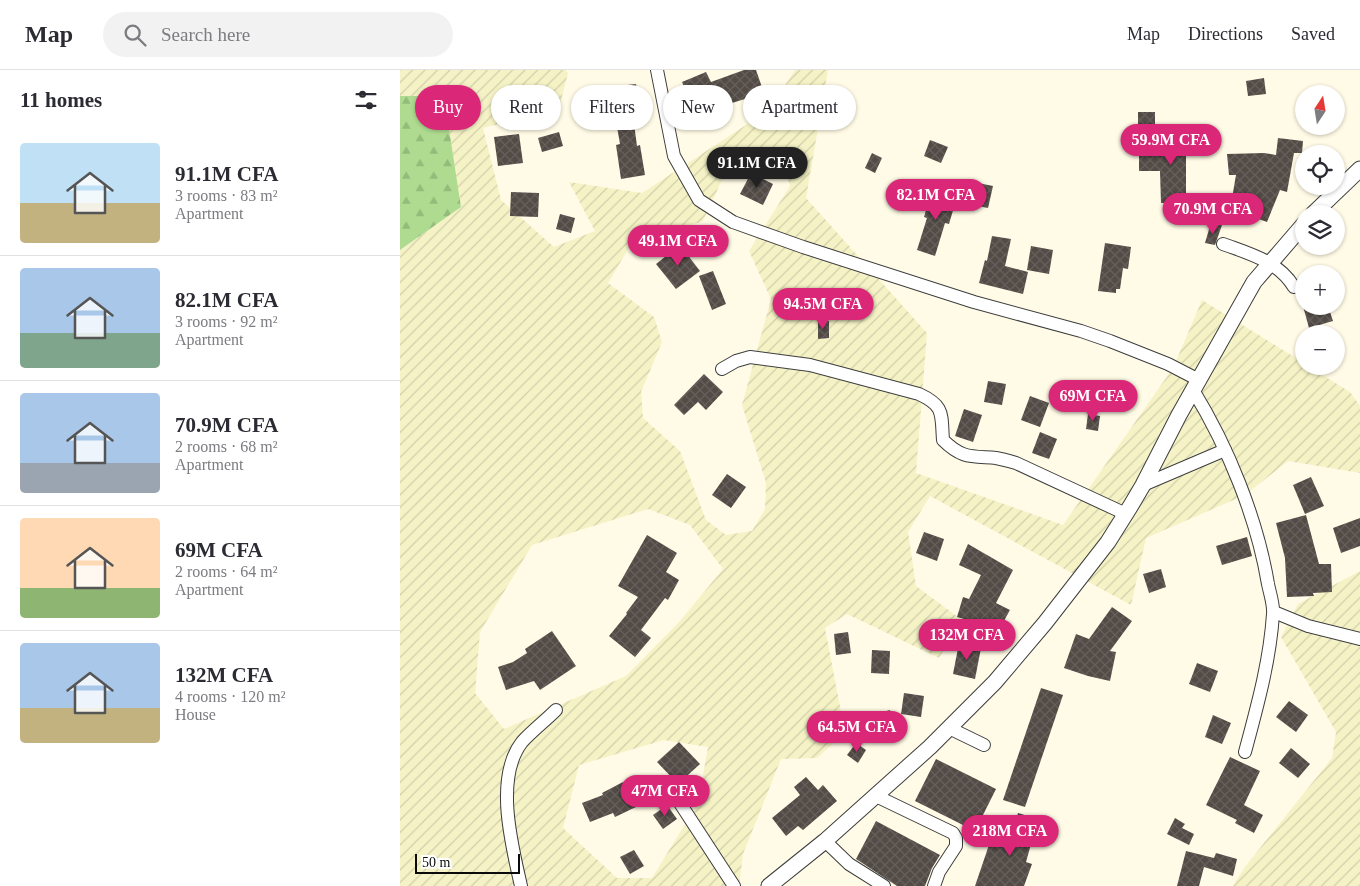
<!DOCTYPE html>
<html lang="en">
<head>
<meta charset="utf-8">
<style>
  :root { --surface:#fff; --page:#f2f2f3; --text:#2b2b33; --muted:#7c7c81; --line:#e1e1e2; --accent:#db2777 }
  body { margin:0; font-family:Georgia,serif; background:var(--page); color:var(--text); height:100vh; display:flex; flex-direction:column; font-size:19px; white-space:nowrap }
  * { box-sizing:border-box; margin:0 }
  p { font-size:16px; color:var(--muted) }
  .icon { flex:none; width:28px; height:28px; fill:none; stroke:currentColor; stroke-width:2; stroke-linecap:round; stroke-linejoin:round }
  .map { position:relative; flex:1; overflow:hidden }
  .details { display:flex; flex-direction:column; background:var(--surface); width:400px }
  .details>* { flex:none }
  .top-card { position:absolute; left:15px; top:15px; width:475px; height:45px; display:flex; gap:10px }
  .needle { width:32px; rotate:12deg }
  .fabs { position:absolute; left:895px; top:15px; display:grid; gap:10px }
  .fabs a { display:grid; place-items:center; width:50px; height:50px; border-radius:50%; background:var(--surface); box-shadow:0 1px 4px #0004; font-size:25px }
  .scale { position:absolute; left:15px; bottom:12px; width:105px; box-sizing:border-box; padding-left:5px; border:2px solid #0a0a0a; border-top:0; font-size:14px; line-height:18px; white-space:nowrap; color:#0a0a0a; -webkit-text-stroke:4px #fff; paint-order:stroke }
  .price { position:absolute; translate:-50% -42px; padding:0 11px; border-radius:18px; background:var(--accent); color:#fff; font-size:16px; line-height:32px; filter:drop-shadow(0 1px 2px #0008) }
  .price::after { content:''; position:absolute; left:50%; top:30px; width:15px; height:11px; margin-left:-8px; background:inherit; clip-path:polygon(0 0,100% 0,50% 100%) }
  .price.on { background:#222; color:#fff }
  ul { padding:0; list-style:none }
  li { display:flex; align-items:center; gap:15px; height:125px; padding:0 20px }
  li+li { border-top:1px solid var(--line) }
  li span { display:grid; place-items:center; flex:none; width:140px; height:100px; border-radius:5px; color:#555 }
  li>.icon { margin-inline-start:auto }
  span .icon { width:60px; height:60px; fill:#fffc; stroke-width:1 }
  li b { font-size:21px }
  h2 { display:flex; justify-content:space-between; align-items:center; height:60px; padding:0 20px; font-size:21px }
  .chip { padding:0 18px; border-radius:22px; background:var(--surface); box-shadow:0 1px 4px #0004; font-size:18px; line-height:45px }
  .chip.on { background:var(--accent); color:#fff }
  header { display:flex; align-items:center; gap:30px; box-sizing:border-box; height:70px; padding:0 25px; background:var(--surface); border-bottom:1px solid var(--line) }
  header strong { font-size:24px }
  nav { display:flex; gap:28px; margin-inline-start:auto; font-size:18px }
  .search { width:350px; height:45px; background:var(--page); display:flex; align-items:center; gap:12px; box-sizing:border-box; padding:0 18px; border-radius:28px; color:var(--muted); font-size:19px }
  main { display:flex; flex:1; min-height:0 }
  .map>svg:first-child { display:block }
  .farmland { fill:url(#farmland-furrows); fill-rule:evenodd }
  .forest { fill:url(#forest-firs) }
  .building { fill:url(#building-cross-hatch) }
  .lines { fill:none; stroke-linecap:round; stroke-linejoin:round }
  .minor-casing { stroke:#3d3d3d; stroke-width:14 }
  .tertiary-casing { stroke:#3d3d3d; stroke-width:17 }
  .minor { stroke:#fff; stroke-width:12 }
  .tertiary { stroke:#fff; stroke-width:15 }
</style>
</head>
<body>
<header>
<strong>Map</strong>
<div class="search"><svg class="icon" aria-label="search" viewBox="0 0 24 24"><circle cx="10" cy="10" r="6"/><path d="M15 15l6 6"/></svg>Search here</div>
<nav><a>Map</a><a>Directions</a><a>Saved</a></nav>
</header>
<main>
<section class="details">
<h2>11 homes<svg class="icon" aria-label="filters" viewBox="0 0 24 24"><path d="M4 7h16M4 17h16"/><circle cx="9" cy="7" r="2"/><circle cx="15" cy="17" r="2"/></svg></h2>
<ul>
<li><span style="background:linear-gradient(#bfe0f5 60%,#c2b280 0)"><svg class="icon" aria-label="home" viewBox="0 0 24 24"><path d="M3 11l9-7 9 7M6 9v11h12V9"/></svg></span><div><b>91.1M CFA</b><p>3 rooms · 83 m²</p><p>Apartment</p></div></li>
<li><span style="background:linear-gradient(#a9c7e8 65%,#7fa58c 0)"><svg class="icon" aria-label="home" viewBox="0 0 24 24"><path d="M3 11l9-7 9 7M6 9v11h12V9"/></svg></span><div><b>82.1M CFA</b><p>3 rooms · 92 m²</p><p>Apartment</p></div></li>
<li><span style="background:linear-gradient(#a9c7e8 70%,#9aa5b1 0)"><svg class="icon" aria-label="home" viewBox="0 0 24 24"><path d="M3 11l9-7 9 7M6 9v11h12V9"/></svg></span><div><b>70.9M CFA</b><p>2 rooms · 68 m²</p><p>Apartment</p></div></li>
<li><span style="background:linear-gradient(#ffd9b3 70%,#8fb573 0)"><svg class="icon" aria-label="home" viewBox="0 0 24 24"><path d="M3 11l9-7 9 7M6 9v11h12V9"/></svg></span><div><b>69M CFA</b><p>2 rooms · 64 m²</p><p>Apartment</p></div></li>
<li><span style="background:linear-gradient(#a9c7e8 65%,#c2b280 0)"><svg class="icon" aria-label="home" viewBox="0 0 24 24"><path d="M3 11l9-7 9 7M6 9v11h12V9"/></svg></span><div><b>132M CFA</b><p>4 rooms · 120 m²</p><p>House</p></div></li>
</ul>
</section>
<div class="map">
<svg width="960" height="816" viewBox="0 0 960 816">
  <defs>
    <pattern id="farmland-furrows" width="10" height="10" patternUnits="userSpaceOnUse" patternTransform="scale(1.25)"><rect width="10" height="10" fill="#f5f3c6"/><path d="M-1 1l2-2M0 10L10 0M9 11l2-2" fill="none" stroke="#d1cfa9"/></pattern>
    <pattern id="forest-firs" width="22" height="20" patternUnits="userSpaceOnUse" patternTransform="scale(1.25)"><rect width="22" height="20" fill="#aedb8f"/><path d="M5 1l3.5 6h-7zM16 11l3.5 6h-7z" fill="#94bb7a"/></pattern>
    <pattern id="building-cross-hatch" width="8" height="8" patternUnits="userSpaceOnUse" patternTransform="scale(1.25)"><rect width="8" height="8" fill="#524b46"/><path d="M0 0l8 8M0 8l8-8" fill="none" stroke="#66605c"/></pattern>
  </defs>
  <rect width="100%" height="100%" fill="#fffbe6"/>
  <g class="farmland">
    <path d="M0,0h165l3,3 -9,35 -76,20 18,72 53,47 41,-16 -26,-49 73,11 127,-83 26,-40h33l-22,128 121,135 -11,140 147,52 110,-157 29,-68 102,63v3h4l42,26 10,14v67l-72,-12 -43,34 -99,43 -15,67 -201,-109 -22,36 8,54 46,34 -23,38 -92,-44 -22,14 20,105 -28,25 -36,1 -38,95 -4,32h-339v-636l61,-43 -17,-111h-44zM358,78l25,14 7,24 -41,65 22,48 -29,106 24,78 -1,26 -13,22 -26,4 -20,-15 -26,-69 -37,-33 -2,-26 21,-50 -8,-25 -46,-34 23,-39 72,-23 31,-67zM248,439l42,16 33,44 -43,52 -54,55 -122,53 -29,-36 5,-61 52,-87zM264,670l44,7 -10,56 -46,75h-35l-54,-50 16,-63z"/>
    <polygon points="960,501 960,816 833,816 844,798 932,688 936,662 881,567 898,534"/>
  </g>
  <polygon class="forest" points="0,26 44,26 61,137 0,180"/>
  <g class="building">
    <polygon points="344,0 356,0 364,23 332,33 331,29 296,44 282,12 306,2 311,12"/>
    <polygon points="864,8 866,24 848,26 846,11"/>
    <polygon points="236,14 240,38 232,39 237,76 240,75 245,105 221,109 216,75 220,74 210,17"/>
    <rect x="738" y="42" width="17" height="12"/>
    <polygon points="159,62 163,76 142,82 138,68"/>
    <polygon points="119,64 123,93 98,96 94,67"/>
    <polygon points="878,68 903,71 902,83 894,83 887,122 880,120 867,152 845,144 848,136 831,134 836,105 829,105 827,84 864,83 876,85"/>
    <polygon points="805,69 806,84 786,86 786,133 761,133 760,101 739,101 739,75 769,75 768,71"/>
    <polygon points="530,70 548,77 541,93 524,86"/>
    <polygon points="472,83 482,88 475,103 465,98"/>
    <polygon points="351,103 373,114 363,135 340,124"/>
    <polygon points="573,112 593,116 588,138 568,134"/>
    <polygon points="532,120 557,127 549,154 545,153 535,186 517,180 527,148 524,147"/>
    <polygon points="111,122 139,123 138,147 110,146"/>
    <polygon points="160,144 175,148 171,163 156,159"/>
    <polygon points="822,155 815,175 805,173 810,156"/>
    <polygon points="592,166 611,169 605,196 628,202 623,224 579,213 585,190 587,191"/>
    <polygon points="705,173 731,177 728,199 723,198 720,219 716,219 716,223 698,221"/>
    <polygon points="280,175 300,201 276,219 256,194"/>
    <polygon points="631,176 653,180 649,204 627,200"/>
    <polygon points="313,201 326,234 312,240 299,206"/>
    <polygon points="903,236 928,236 933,251 909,258"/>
    <polygon points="418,251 429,251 429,268 418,269"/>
    <polygon points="304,304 323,322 306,340 298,332 284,345 274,335"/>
    <polygon points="588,311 606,314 602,335 584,332"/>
    <polygon points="630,326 649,333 640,357 621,350"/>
    <polygon points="564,339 582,345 573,372 555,366"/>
    <polygon points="688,344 700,346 698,361 686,359"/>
    <polygon points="640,362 657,369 649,389 632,383"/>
    <polygon points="327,404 346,417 331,438 312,425"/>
    <polygon points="911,407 924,436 905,444 893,415"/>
    <polygon points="906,445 919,494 931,494 932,522 913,523 914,526 887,527 885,488 876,453"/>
    <polygon points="960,448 960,476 941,483 933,458"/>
    <polygon points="524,462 544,469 537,491 516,483"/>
    <polygon points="247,465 277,483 266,502 279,510 268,530 265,528 241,560 251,568 235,587 209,566 227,544 226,543 238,527 218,516"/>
    <polygon points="847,467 852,486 822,495 816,476"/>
    <polygon points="568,474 613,500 596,533 610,540 595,567 572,555 574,552 557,547 563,527 569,529 581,505 559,495"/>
    <polygon points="761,499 766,517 749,523 743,504"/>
    <polygon points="712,537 732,551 710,581 716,582 710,611 688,606 664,598 676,564 689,569"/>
    <polygon points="152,561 176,596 140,620 134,611 106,620 98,597 113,592 127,583 125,579"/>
    <polygon points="448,562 451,583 436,585 434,564"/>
    <polygon points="559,573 581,578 575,609 553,604"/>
    <polygon points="472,580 490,581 489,604 471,603"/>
    <polygon points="797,593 818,601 810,622 789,614"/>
    <polygon points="641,618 663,625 625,737 603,730"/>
    <polygon points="504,623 524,626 521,647 501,644"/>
    <polygon points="889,631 908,645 896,662 876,647"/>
    <polygon points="490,640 496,660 478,665 472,645"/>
    <polygon points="813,645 831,653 822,674 805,667"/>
    <polygon points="279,672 300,694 278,714 257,692"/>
    <polygon points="456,673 466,680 458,693 447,685"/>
    <polygon points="891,678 910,694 898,708 879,693"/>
    <polygon points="830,687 860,701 844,735 863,745 854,763 835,753 837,750 806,735"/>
    <polygon points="536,689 596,719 575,761 515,731"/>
    <polygon points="406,707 418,720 423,715 437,731 403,760 398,756 386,766 372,748 400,725 394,717"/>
    <polygon points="223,712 236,737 215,747 213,743 190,752 182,733 203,725 202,723"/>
    <polygon points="267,735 277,749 263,759 253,745"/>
    <polygon points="618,743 638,749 626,792 632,794 624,816 575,816 590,772 608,777"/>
    <polygon points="775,748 785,754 782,758 794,764 789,775 767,764"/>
    <polygon points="476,751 540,785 532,798 525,816 497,816 456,789"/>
    <polygon points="234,780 244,796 230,804 220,787"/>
    <polygon points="786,781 814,788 816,783 837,789 833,806 804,797 799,816 777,816"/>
  </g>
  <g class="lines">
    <defs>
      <g id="minor">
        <polyline points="257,0 274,86 299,130 333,152 403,177 574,232 681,261 710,271 768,294 799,310"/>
        <path d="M823,174c27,10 55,17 71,43"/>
        <path d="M322,299l14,-8 14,-4 60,8 109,29c26,12 22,20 24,46 19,19 29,16 53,18 6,1 13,3 20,5l110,51"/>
        <path d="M793,320c35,57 64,128 75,194 2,10 6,21 5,30 -3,47 -16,93 -28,138"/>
        <polyline points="743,415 825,380"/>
        <polyline points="874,542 908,556 960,569"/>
        <polyline points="549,658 584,675"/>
        <polyline points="476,726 553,763 556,768 556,776 539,802 534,816"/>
        <polyline points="276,727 334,816"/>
        <polyline points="425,771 449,794 484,816"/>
        <path d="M121,816c-9,-40 -27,-108 1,-144 10,-11 23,-21 34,-32"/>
      </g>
      <g id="tertiary">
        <polyline points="913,144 960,99"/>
        <polyline points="369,816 425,771 530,677 595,612 645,553 708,472 730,437 743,415 779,345 854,212 904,154"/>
      </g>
    </defs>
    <use href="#minor" class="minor-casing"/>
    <use href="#tertiary" class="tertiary-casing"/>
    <use href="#minor" class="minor"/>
    <use href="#tertiary" class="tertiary"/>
  </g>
</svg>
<div class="fabs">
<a><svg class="needle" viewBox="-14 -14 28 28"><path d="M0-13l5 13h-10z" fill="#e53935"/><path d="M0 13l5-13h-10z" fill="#7c7c81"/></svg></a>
<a><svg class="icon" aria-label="locate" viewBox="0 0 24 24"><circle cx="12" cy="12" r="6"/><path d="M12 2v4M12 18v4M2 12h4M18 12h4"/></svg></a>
<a><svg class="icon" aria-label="layers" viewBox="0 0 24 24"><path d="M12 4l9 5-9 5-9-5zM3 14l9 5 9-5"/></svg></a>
<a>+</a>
<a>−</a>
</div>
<div class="scale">50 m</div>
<b class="price" style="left:771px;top:96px">59.9M CFA</b>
<b class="price on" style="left:357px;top:119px">91.1M CFA</b>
<b class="price" style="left:536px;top:151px">82.1M CFA</b>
<b class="price" style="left:813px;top:165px">70.9M CFA</b>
<b class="price" style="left:278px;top:197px">49.1M CFA</b>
<b class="price" style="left:423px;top:260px">94.5M CFA</b>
<b class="price" style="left:693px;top:352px">69M CFA</b>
<b class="price" style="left:567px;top:591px">132M CFA</b>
<b class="price" style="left:457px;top:683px">64.5M CFA</b>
<b class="price" style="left:265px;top:747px">47M CFA</b>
<b class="price" style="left:610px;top:787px">218M CFA</b>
<div class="top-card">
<a class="chip on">Buy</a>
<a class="chip">Rent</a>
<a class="chip">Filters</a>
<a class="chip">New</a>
<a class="chip">Apartment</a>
</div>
</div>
</main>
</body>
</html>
